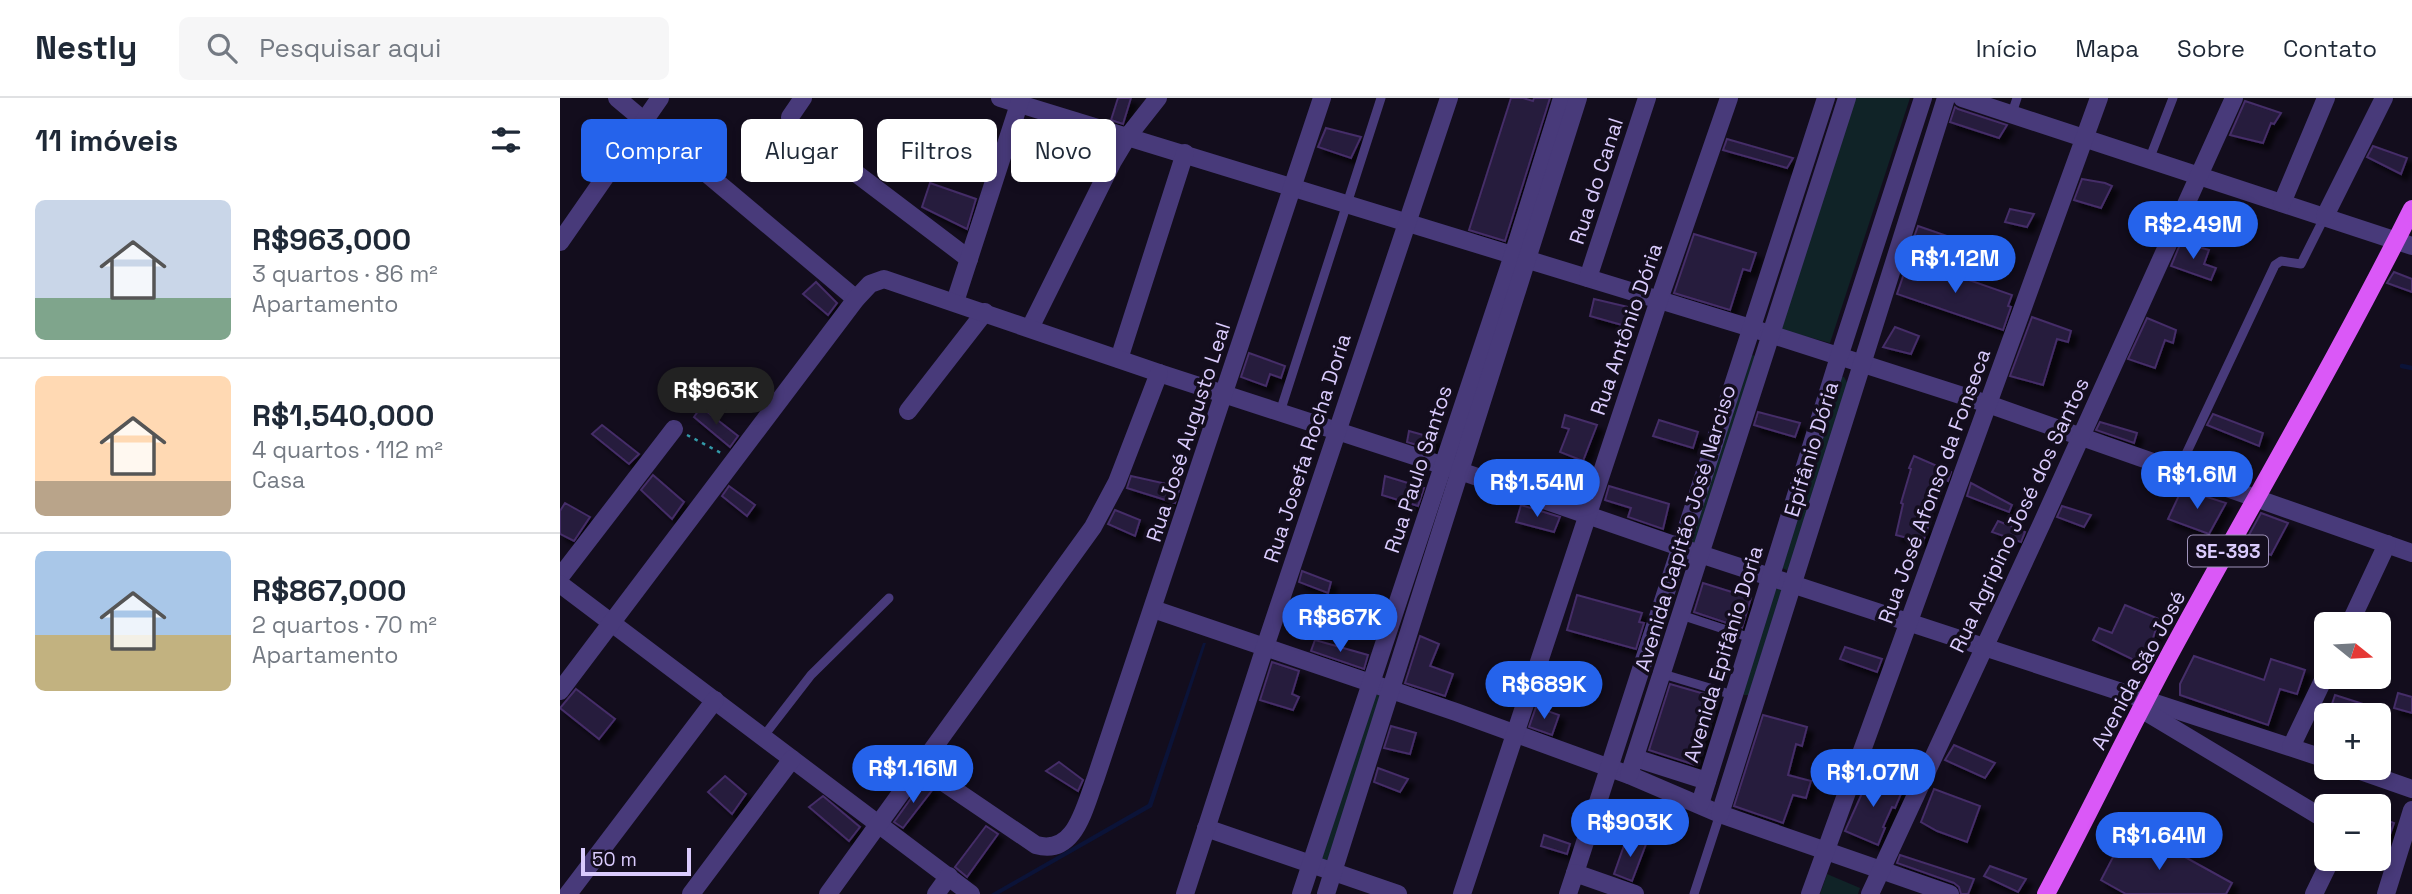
<!DOCTYPE html>
<html lang="pt">
<head>
<meta charset="utf-8">
<style>
  :root { --surface:#fff; --page:#f6f6f7; --text:#1f2937; --muted:#747a83; --line:#e0e1e3; --accent:#2563eb }
  body { margin:0; font-family:"Space Grotesk",sans-serif; background:var(--page); color:var(--text); height:100vh; display:flex; flex-direction:column; font-size:26px; white-space:nowrap }
  * { box-sizing:border-box; margin:0 }
  p { font-size:23px; color:var(--muted) }
  .icon { flex:none; width:38px; height:38px; fill:none; stroke:currentColor; stroke-width:2; stroke-linecap:round; stroke-linejoin:round }
  .map { position:relative; flex:1; overflow:hidden }
  .details { display:flex; flex-direction:column; background:var(--surface); width:560px }
  .details>* { flex:none }
  .top-card { position:absolute; left:21px; top:21px; width:665px; height:63px; display:flex; gap:14px }
  .needle { width:46px; rotate:108deg }
  .controls { position:absolute; left:1754px; top:514px; display:grid; gap:14px }
  .controls a { display:grid; place-items:center; width:77px; height:77px; border-radius:10px; background:var(--surface); box-shadow:0 4px 10px #0003; font-size:35px }
  .scale { position:absolute; left:21px; bottom:18px; width:110px; box-sizing:border-box; padding-left:7px; border:4px solid #dacbfd; border-top:0; font-size:19px; line-height:24px; white-space:nowrap; color:#dacbfd; -webkit-text-stroke:5px #130d1d; paint-order:stroke }
  .price { position:absolute; translate:-50% -60px; padding:0 16px; border-radius:24px; background:var(--accent); color:#fff; font-size:23px; line-height:46px; filter:drop-shadow(0 2px 4px #0008) }
  .price::after { content:''; position:absolute; left:50%; top:42px; width:21px; height:16px; margin-left:-10px; background:inherit; clip-path:polygon(0 0,100% 0,50% 100%) }
  .price.selected { background:#222; color:#fff }
  ul { padding:0; list-style:none }
  li { display:flex; align-items:center; gap:21px; height:175px; padding:0 35px }
  li+li { border-top:2px solid var(--line) }
  li span { display:grid; place-items:center; flex:none; width:196px; height:140px; border-radius:10px; color:#555 }
  li>.icon { margin-inline-start:auto }
  span .icon { width:84px; height:84px; fill:#fffc; stroke-width:1 }
  li b { font-size:30px }
  h2 { display:flex; justify-content:space-between; align-items:center; height:84px; padding:0 35px; font-size:30px }
  .pill { padding:0 24px; border-radius:10px; background:var(--surface); box-shadow:0 4px 10px #0003; font-size:24px; line-height:63px }
  .pill.selected { background:var(--accent); color:#fff }
  header { display:flex; align-items:center; gap:42px; box-sizing:border-box; height:98px; padding:0 35px; background:var(--surface); border-bottom:2px solid var(--line) }
  header strong { font-size:33px }
  nav { display:flex; gap:38px; margin-inline-start:auto; font-size:24px }
  .search { width:490px; height:63px; background:var(--page); display:flex; align-items:center; gap:18px; box-sizing:border-box; padding:0 24px; border-radius:10px; color:var(--muted); font-size:26px }
  main { display:flex; flex:1; min-height:0 }
  .map>svg:first-child { display:block }
  .green { fill:#102327 }
  .water { fill:#0b1338 }
  .lines { fill:none; stroke-linecap:round; stroke-linejoin:round }
  .stream { stroke:#0b1338; stroke-width:4.5 }
  .building { fill:#281a3d; stroke:#442d68; stroke-width:2; filter:url(#shadow) }
  .path { stroke:#339aa9; stroke-width:2.5; stroke-dasharray:3.5 5; stroke-linecap:butt }
  .lane { stroke:#483a7a; stroke-width:9 }
  .street { stroke:#483a7a; stroke-width:18 }
  .primary { stroke:#da58f7; stroke-width:18 }
  .labels { text-anchor:middle; dominant-baseline:central; stroke-width:7; stroke-linejoin:round; paint-order:stroke }
  .shield { fill:#130d1d; stroke:#9e92ba; stroke-width:2 }
  .shield-label { font-size:19px; font-weight:bold; fill:#dacbfd }
  .street-label { font-size:21px; fill:#dacbfd; stroke:#130d1d }
</style>
</head>
<body>
<header>
<strong>Nestly</strong>
<div class="search"><svg class="icon" aria-label="search" viewBox="0 0 24 24"><circle cx="10" cy="10" r="6"/><path d="M15 15l6 6"/></svg>Pesquisar aqui</div>
<nav><a>Início</a><a>Mapa</a><a>Sobre</a><a>Contato</a></nav>
</header>
<main>
<section class="details">
<h2>11 imóveis<svg class="icon" aria-label="filters" viewBox="0 0 24 24"><path d="M4 7h16M4 17h16"/><circle cx="9" cy="7" r="2"/><circle cx="15" cy="17" r="2"/></svg></h2>
<ul>
<li><span style="background:linear-gradient(#c9d6e8 70%,#7fa58c 0)"><svg class="icon" aria-label="home" viewBox="0 0 24 24"><path d="M3 11l9-7 9 7M6 9v11h12V9"/></svg></span><div><b>R$963,000</b><p>3 quartos · 86 m²</p><p>Apartamento</p></div></li>
<li><span style="background:linear-gradient(#ffd9b3 75%,#b9a48a 0)"><svg class="icon" aria-label="home" viewBox="0 0 24 24"><path d="M3 11l9-7 9 7M6 9v11h12V9"/></svg></span><div><b>R$1,540,000</b><p>4 quartos · 112 m²</p><p>Casa</p></div></li>
<li><span style="background:linear-gradient(#a9c7e8 60%,#c2b280 0)"><svg class="icon" aria-label="home" viewBox="0 0 24 24"><path d="M3 11l9-7 9 7M6 9v11h12V9"/></svg></span><div><b>R$867,000</b><p>2 quartos · 70 m²</p><p>Apartamento</p></div></li>
</ul>
</section>
<div class="map">
<svg width="1852" height="796" viewBox="0 0 1852 796">
  <defs>
    <filter id="shadow"><feDropShadow dx="6" dy="6" stdDeviation="2" flood-color="#0009"/></filter>
  </defs>
  <rect width="100%" height="100%" fill="#130d1d"/>
  <g class="green">
    <polygon points="1294,0 1350,0 1270,245 1219,231"/>
    <polygon points="1193,257 1196,259 1135,447 1128,445 1189,258"/>
    <polygon points="1280,279 1284,279 1288,286 1229,473 1220,469"/>
    <polygon points="1213,488 1226,492 1189,597 1184,597 1182,594"/>
    <polygon points="811,595 822,598 768,769 755,765"/>
    <polygon points="1267,776 1300,790 1298,796 1260,796"/>
  </g>
  <polygon class="water" points="643,545 646,545 592,709 439,796 431,796 588,706"/>
  <g class="lines">
    <polyline class="stream" points="1842,268 1852,270"/>
  </g>
  <g class="building">
    <polygon points="558,0 571,0 563,26 551,22"/>
    <polygon points="951,0 963,0 973,3 974,0 990,0 945,143 909,132"/>
    <polygon points="1685,3 1721,15 1714,26 1711,25 1703,45 1670,37"/>
    <polygon points="1395,9 1398,11 1447,27 1439,40 1390,24"/>
    <polygon points="766,30 801,39 791,60 758,49"/>
    <polygon points="1167,41 1233,60 1227,70 1163,52"/>
    <polygon points="1813,48 1847,60 1841,76 1807,59"/>
    <polygon points="1522,81 1545,85 1552,88 1541,110 1514,102"/>
    <polygon points="370,85 416,101 407,131 362,109"/>
    <polygon points="1583,106 1605,116 1597,132 1577,122"/>
    <polygon points="1450,111 1474,116 1467,129 1445,124"/>
    <polygon points="1358,128 1393,140 1389,150 1354,139"/>
    <polygon points="1134,136 1196,155 1190,173 1183,171 1170,212 1114,195"/>
    <polygon points="1621,144 1649,152 1644,166 1656,170 1651,182 1611,168"/>
    <polygon points="1349,161 1452,197 1448,208 1451,209 1443,232 1337,196"/>
    <polygon points="1834,174 1852,181 1852,194 1827,185"/>
    <polygon points="256,184 277,205 268,217 243,196"/>
    <polygon points="1034,201 1068,209 1062,227 1030,218"/>
    <polygon points="1472,219 1511,233 1508,244 1497,241 1483,287 1450,278"/>
    <polygon points="1587,220 1616,232 1613,245 1605,242 1595,270 1568,261"/>
    <polygon points="1335,229 1359,238 1351,256 1323,249"/>
    <polygon points="689,255 725,268 721,280 710,276 706,288 681,279"/>
    <polygon points="141,309 178,338 170,349 134,319"/>
    <polygon points="1198,314 1240,325 1235,339 1194,327"/>
    <polygon points="1653,316 1703,335 1699,348 1647,327"/>
    <polygon points="1005,317 1037,327 1023,363 1000,354 1009,331 1002,329"/>
    <polygon points="1099,322 1138,334 1133,350 1093,338"/>
    <polygon points="1540,324 1577,335 1574,345 1536,332"/>
    <polygon points="42,327 79,356 69,366 32,336"/>
    <polygon points="849,333 874,340 873,352 847,344"/>
    <polygon points="1354,358 1391,374 1388,383 1378,380 1362,427 1368,429 1363,444 1336,437 1343,406 1341,405 1351,371 1349,370"/>
    <polygon points="93,377 124,404 112,421 81,392"/>
    <polygon points="571,378 620,389 615,405 567,390"/>
    <polygon points="825,378 864,390 858,408 822,397"/>
    <polygon points="1411,385 1452,407 1449,414 1407,398"/>
    <polygon points="169,388 195,407 187,418 162,398"/>
    <polygon points="1049,388 1109,406 1103,431 1068,419 1071,410 1045,402"/>
    <polygon points="1622,391 1666,405 1649,436 1608,421"/>
    <polygon points="5,405 30,419 14,443 0,436 0,413"/>
    <polygon points="961,407 1000,419 994,434 956,424"/>
    <polygon points="1502,408 1531,417 1524,429 1497,419"/>
    <polygon points="555,412 580,422 575,438 548,426"/>
    <polygon points="1701,415 1728,425 1711,457 1684,446"/>
    <polygon points="1438,423 1465,434 1461,444 1432,434"/>
    <polygon points="742,473 771,484 768,495 739,484"/>
    <polygon points="1143,485 1191,500 1182,530 1134,514"/>
    <polygon points="1017,497 1082,515 1079,524 1084,525 1076,551 1007,532"/>
    <polygon points="1565,507 1599,521 1590,550 1593,552 1582,566 1533,542 1539,530 1552,535"/>
    <polygon points="860,538 879,546 870,568 893,576 885,598 845,585"/>
    <polygon points="755,542 808,557 804,571 751,553"/>
    <polygon points="1285,549 1322,561 1317,574 1280,561"/>
    <polygon points="1634,558 1704,582 1711,561 1745,572 1737,596 1720,591 1708,627 1620,597 1620,586"/>
    <polygon points="712,564 739,573 732,596 739,599 733,612 700,602"/>
    <polygon points="1110,586 1155,599 1135,667 1089,652"/>
    <polygon points="16,591 55,621 39,641 0,610"/>
    <polygon points="1838,595 1852,599 1852,615 1834,610"/>
    <polygon points="1775,597 1806,607 1803,618 1768,618"/>
    <polygon points="976,609 999,617 992,637 969,629"/>
    <polygon points="1203,617 1247,629 1242,648 1236,646 1228,677 1251,683 1246,700 1233,697 1223,725 1174,708"/>
    <polygon points="831,628 856,635 850,656 824,650"/>
    <polygon points="1394,647 1435,665 1425,680 1385,662"/>
    <polygon points="499,664 523,682 518,693 486,673"/>
    <polygon points="818,670 848,681 840,694 814,684"/>
    <polygon points="1307,675 1343,691 1335,710 1332,709 1323,729 1325,730 1318,747 1285,733 1303,693 1300,691"/>
    <polygon points="165,678 186,696 172,716 148,694"/>
    <polygon points="362,685 373,691 343,730 334,724"/>
    <polygon points="1374,691 1420,708 1407,744 1377,733 1361,724"/>
    <polygon points="263,698 300,729 289,743 249,709"/>
    <polygon points="1818,719 1834,725 1828,742 1818,740"/>
    <polygon points="426,728 438,736 407,779 395,769"/>
    <polygon points="1565,736 1601,756 1605,748 1672,785 1666,796 1566,796 1541,782"/>
    <polygon points="984,737 1010,746 1007,756 981,748"/>
    <polygon points="1067,739 1086,746 1072,783 1054,776"/>
    <polygon points="1340,757 1414,781 1408,796 1401,796 1399,789 1394,785 1337,765"/>
    <polygon points="1430,768 1466,781 1458,794 1424,778"/>
  </g>
  <g class="lines">
    <polyline class="path" points="127,337 161,355"/>
    <g class="lane">
      <polyline points="1452,15 1457,0"/>
      <polyline points="1589,62 1613,0"/>
      <polyline points="720,314 821,0"/>
      <polyline points="1618,373 1715,167 1721,163 1741,166 1765,118"/>
      <polyline points="1121,517 1191,540"/>
      <polyline points="1103,576 1173,597"/>
      <polyline points="203,639 251,577 329,500"/>
      <polyline points="1134,796 1160,716"/>
    </g>
    <g class="street">
      <polyline points="57,0 296,201"/>
      <polyline points="243,0 230,19 231,26 409,161"/>
      <polyline points="440,0 1191,230 1428,306 1852,455"/>
      <polyline points="1402,0 1852,148"/>
      <polyline points="1722,105 1766,0"/>
      <polyline points="1765,118 1824,0"/>
      <polyline points="0,144 100,0"/>
      <polyline points="1028,180 1087,0"/>
      <polyline points="395,204 461,0"/>
      <polyline points="470,230 553,63 568,38 598,0"/>
      <polyline points="559,261 625,55"/>
      <polyline points="348,313 425,214"/>
      <polyline points="0,479 114,331"/>
      <polyline points="0,486 411,796"/>
      <polyline points="593,511 896,614 1069,677 1160,716 1390,796"/>
      <polyline points="1789,527 1827,446"/>
      <polyline points="0,593 296,201 310,186 324,181 599,275 900,373 1140,456 1766,661"/>
      <polyline points="1581,611 1766,722"/>
      <polyline points="1731,649 1766,576"/>
      <polyline points="1075,660 1147,683"/>
      <path d="M361,669l115,78c39,11 48,-37 59,-65l227,-682"/>
      <polyline points="1792,670 1852,691"/>
      <polyline points="1069,677 1287,0"/>
      <polyline points="1140,706 1279,259 1363,0"/>
      <polyline points="1160,716 1386,0"/>
      <polyline points="646,730 838,796"/>
      <polyline points="1015,775 1266,0"/>
      <polyline points="8,796 155,602"/>
      <polyline points="131,796 232,661"/>
      <polyline points="268,796 533,429 557,384 599,275"/>
      <polyline points="376,796 389,778"/>
      <polyline points="625,796 705,549 889,0"/>
      <polyline points="741,796 953,157 1002,0"/>
      <polyline points="766,796 1018,0"/>
      <polyline points="902,796 1099,202 1169,0"/>
      <polyline points="1008,796 1015,775 1075,796"/>
      <polyline points="1250,796 1539,0"/>
      <polyline points="1310,796 1482,425 1674,0"/>
      <polyline points="1754,796 1771,761"/>
      <polyline points="1826,796 1852,712"/>
    </g>
    <path class="primary" d="M1486,796c45,-84 86,-171 132,-255 78,-143 161,-284 234,-430"/>
  </g>
  <g class="labels">
    <rect class="shield" x="1628" y="437.5" width="80" height="31" rx="5"/>
    <g class="shield-label">
      <text x="1668" y="453">SE-393</text>
    </g>
    <g class="street-label">
      <text transform="translate(1036 83) rotate(-72)">Rua do Canal</text>
      <text transform="translate(1066 231) rotate(-71)">Rua Antônio Dória</text>
      <text transform="translate(628 334) rotate(-72)">Rua José Augusto Leal</text>
      <text transform="translate(747 350) rotate(-72)">Rua Josefa Rocha Doria</text>
      <text transform="translate(1251 351) rotate(-73)">Epifânio Dória</text>
      <text transform="translate(858 371) rotate(-72)">Rua Paulo Santos</text>
      <text transform="translate(1374 388) rotate(-70)">Rua José Afonso da Fonseca</text>
      <text transform="translate(1459 417) rotate(-65)">Rua Agripino José dos Santos</text>
      <text transform="translate(1125 430) rotate(-73)">Avenida Capitão José Narciso</text>
      <text transform="translate(1163 556) rotate(-73)">Avenida Epifânio Doria</text>
      <text transform="translate(1578 572) rotate(-62)">Avenida São José</text>
    </g>
  </g>
</svg>
<div class="controls">
<a><svg class="needle" viewBox="-14 -14 28 28"><path d="M0-13l5 13h-10z" fill="#e53935"/><path d="M0 13l5-13h-10z" fill="#747a83"/></svg></a>
<a>+</a>
<a>−</a>
</div>
<div class="scale">50 m</div>
<b class="price" style="left:1633px;top:163px">R$2.49M</b>
<b class="price" style="left:1395px;top:197px">R$1.12M</b>
<b class="price selected" style="left:156px;top:329px">R$963K</b>
<b class="price" style="left:1637px;top:413px">R$1.6M</b>
<b class="price" style="left:977px;top:421px">R$1.54M</b>
<b class="price" style="left:780px;top:556px">R$867K</b>
<b class="price" style="left:984px;top:623px">R$689K</b>
<b class="price" style="left:353px;top:707px">R$1.16M</b>
<b class="price" style="left:1313px;top:711px">R$1.07M</b>
<b class="price" style="left:1070px;top:761px">R$903K</b>
<b class="price" style="left:1599px;top:774px">R$1.64M</b>
<div class="top-card">
<a class="pill selected">Comprar</a>
<a class="pill">Alugar</a>
<a class="pill">Filtros</a>
<a class="pill">Novo</a>
</div>
</div>
</main>
</body>
</html>
